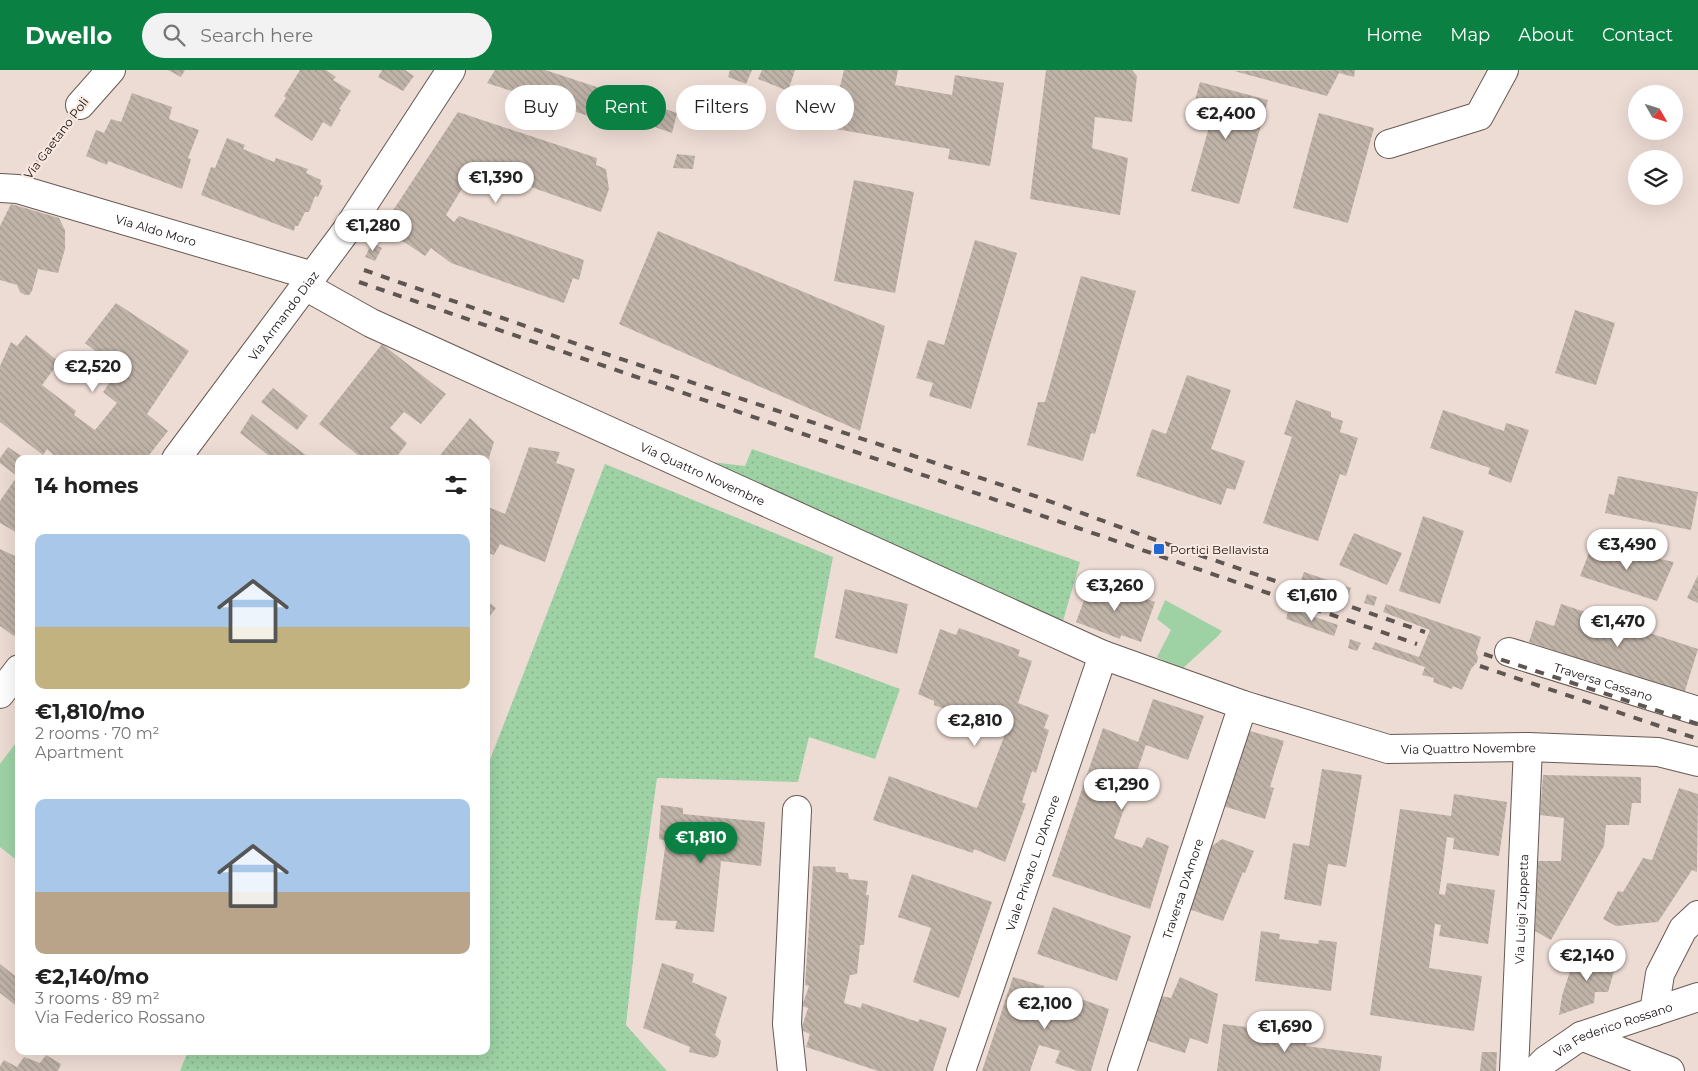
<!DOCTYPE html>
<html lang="en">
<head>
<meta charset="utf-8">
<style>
  :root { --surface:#fff; --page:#f2f2f2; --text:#222; --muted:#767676; --accent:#0b8043 }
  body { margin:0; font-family:Montserrat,sans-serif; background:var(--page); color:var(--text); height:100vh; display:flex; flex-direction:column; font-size:19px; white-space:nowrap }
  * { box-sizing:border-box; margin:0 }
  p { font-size:16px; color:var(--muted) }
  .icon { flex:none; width:28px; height:28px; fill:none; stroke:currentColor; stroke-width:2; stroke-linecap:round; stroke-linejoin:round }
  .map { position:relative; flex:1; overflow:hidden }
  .side { position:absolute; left:15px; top:385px; width:475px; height:600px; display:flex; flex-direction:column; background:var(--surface); border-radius:10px; box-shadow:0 5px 20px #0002 }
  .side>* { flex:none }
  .top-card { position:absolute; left:505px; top:15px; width:475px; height:45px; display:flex; gap:10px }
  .needle { width:32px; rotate:129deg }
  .controls { position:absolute; left:1628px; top:15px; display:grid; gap:10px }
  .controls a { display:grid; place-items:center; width:55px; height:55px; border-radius:50%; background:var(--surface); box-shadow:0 5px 20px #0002; font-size:25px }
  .price { position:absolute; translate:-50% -42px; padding:0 11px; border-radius:18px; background:#fff; color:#222; font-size:16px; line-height:32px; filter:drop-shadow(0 1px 2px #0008) }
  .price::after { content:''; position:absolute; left:50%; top:30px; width:15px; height:11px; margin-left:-8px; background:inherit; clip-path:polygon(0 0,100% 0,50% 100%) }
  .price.current { background:var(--accent); color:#fff }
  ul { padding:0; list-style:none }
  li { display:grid; align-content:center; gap:10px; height:265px; padding:0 20px }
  li span { display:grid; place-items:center; height:155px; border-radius:10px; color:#555 }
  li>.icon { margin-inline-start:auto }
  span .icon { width:90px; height:90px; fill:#fffc; stroke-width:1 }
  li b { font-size:21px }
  h2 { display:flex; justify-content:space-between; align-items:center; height:60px; padding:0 20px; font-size:21px }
  .pill { padding:0 18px; border-radius:22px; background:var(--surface); box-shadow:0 5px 20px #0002; font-size:18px; line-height:45px }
  .pill.current { background:var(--accent); color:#fff }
  header { display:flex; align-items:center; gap:30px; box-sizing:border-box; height:70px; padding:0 25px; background:var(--accent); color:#fff }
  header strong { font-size:24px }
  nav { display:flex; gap:28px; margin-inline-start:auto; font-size:18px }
  .search { width:350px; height:45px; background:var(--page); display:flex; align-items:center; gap:12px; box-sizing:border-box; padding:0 18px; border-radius:28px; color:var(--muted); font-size:19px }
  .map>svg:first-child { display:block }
  .green { fill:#9ed2a5 }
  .garden { fill:url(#garden-dots) }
  .building { fill:url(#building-back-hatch) }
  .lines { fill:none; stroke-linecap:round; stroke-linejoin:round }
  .minor-casing { stroke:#685953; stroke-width:30 }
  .path { stroke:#8c807b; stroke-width:3; stroke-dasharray:5 2.5; stroke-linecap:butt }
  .minor { stroke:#fff; stroke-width:28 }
  .rail { stroke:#5f5551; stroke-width:4; stroke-dasharray:9 9; stroke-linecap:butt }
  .poi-dot { fill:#2169d4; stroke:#fae9e1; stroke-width:2 }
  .labels { text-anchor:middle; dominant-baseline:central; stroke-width:4; stroke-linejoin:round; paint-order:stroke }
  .street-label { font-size:12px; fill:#16100e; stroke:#fae9e1 }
  .poi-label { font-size:12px; fill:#16100e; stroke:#fae9e1; text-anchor:start }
</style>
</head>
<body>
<header>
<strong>Dwello</strong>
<div class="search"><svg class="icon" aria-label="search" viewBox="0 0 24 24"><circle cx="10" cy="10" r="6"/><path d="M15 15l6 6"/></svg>Search here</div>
<nav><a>Home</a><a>Map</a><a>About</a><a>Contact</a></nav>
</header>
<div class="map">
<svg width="1698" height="1001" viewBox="0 0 1698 1001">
  <defs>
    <pattern id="garden-dots" width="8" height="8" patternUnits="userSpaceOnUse" patternTransform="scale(1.25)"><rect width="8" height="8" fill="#9ed2a5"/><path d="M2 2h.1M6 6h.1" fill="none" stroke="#87b38d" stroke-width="1.8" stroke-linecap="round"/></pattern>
    <pattern id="building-back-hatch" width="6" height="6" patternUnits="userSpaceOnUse" patternTransform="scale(1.25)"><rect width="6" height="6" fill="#c0b3a8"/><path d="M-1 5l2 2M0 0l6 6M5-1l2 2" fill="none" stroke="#a4998f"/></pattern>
  </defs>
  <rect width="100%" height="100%" fill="#eddcd4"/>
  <g class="green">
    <polygon points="1165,530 1222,561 1218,566 1181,600 1157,587 1171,560 1157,549"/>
    <polygon points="18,670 19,671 19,792 0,777 0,694"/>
  </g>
  <g class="garden">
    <polygon points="752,379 1080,492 1063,551 703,391 745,396"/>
    <polygon points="605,394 833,487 814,587 900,619 875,689 809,667 798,712 657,708 638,843 626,955 667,1001 180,1001 188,981 486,981 486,700"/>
  </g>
  <g class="building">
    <polygon points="168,0 185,0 181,7"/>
    <polygon points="300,0 326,0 336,7 333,10 351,21 339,39 341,40 331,57 323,52 312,71 274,46 286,28 284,26"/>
    <polygon points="382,0 405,0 414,6 403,21 378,7"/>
    <polygon points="495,0 545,0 618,24 610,53 487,13"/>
    <polygon points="730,0 752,0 746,14 728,7"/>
    <polygon points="762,0 795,0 788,21 758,9"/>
    <polygon points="844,0 898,0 895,15 952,25 955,5 1004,13 990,96 948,89 950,79 830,58"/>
    <polygon points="1046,0 1132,0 1137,6 1132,52 1095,47 1092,78 1128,88 1120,145 1030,129"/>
    <polygon points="1355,0 1354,7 1339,3 1327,26 1234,1"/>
    <polygon points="1200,12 1268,30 1239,134 1191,121 1209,57 1189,52"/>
    <polygon points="132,23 172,37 169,49 199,60 188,88 191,89 182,119 108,91 107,95 86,86 96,60 104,63 111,49 121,52"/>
    <polygon points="659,37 677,43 672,63 652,56"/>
    <polygon points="458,42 597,88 596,95 606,99 609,119 601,142 475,97 446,145 454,152 459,146 584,190 579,210 573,208 564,233 451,193 431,178 425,186 382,157"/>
    <polygon points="1319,43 1374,58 1348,153 1293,138"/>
    <polygon points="227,68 245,75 243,79 274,92 276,88 308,99 306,103 321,110 320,114 323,116 318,127 315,126 309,142 305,142 298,156 295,156 294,161 201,125 211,97 215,98"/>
    <polygon points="677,84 695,86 693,99 673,98"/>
    <polygon points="854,110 914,122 895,223 834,211"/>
    <polygon points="11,134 59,148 65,160 65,179 58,203 38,199 32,221 29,225 25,225 20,222 17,215 0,210 0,156"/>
    <polygon points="658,161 885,256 860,361 619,254"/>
    <polygon points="975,170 1017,183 971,339 929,326 933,313 916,308 928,270 944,275"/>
    <polygon points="372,173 382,178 375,191 365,187"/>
    <polygon points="1081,206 1136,221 1095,364 1091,363 1083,391 1027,375 1038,332 1045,332"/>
    <polygon points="116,233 189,281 147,344 168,361 146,389 58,389 47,379 43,385 0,352 0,296 11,272 17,276 26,265 59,292 42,315 76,341 74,345 95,360 117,333 103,322 119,299 85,273"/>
    <polygon points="1575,240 1615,253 1596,315 1555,303"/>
    <polygon points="382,274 446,324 421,354 404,342 390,358 407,373 395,389 363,389 319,354"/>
    <polygon points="1187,305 1231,320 1211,379 1245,391 1235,420 1227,418 1221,435 1136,406 1152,359 1166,364"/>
    <polygon points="273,318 308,346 297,360 261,332"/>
    <polygon points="1296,330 1331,342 1331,347 1343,351 1340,362 1358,368 1346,406 1340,404 1318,471 1263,453 1292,367 1284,364"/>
    <polygon points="1443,340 1504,361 1506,353 1529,360 1511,413 1488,404 1490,398 1430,378"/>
    <polygon points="252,344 311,389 273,389 240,363"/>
    <polygon points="470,348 494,372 487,394 486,389 437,389"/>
    <polygon points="8,377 26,389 19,389 19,404 17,406 0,393 0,388"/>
    <polygon points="529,377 560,382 556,393 575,399 545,492 500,474 494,485 486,482 486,436 505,444"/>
    <polygon points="1618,406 1698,422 1691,460 1605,443 1609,424 1614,425"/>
    <polygon points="16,408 19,409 19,464 0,453 0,431"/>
    <polygon points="1423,446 1464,461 1440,534 1399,521"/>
    <polygon points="1354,463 1402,483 1387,515 1339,495"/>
    <polygon points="1592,475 1674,492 1657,531 1580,506"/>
    <polygon points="0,479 19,488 19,558 14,566 0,556"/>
    <polygon points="1304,502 1351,518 1347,529 1300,513"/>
    <polygon points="1698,505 1698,533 1687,528"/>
    <polygon points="1092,509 1155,532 1141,572 1121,565 1120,569 1076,552"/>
    <polygon points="845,519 908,534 897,584 835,568"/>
    <polygon points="1367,524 1377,527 1374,536 1364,533"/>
    <polygon points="486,530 496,538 486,551"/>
    <polygon points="1386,534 1481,567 1476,583 1478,587 1477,592 1471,599 1462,620 1453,616 1452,619 1433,612 1434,608 1422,605 1425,597 1372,579 1375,572 1419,587 1430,560 1383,542"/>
    <polygon points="1561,534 1698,579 1684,624 1529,572 1536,550 1554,556"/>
    <polygon points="1289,538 1338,555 1334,566 1286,549"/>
    <polygon points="959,558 1020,580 1018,586 1032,591 1018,633 1049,645 1044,658 1049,660 1036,703 1032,701 1022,732 1026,734 1005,792 974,779 973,783 873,750 889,706 977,738 1008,656 1000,652 995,658 934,635 934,631 918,624 940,559 956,565"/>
    <polygon points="1350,569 1361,573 1357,581 1348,578"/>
    <polygon points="1153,629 1204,646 1188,690 1146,675 1114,768 1142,778 1147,767 1169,776 1150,839 1052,806 1103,658 1138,672"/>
    <polygon points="1247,660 1284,671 1270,717 1274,718 1265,749 1223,736"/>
    <polygon points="1322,699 1362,705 1346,797 1328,794 1321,836 1284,829 1293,773 1309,776"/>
    <polygon points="1543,705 1641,707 1641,733 1632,733 1629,755 1606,755 1604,776 1551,870 1535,861 1538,791 1561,791 1564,748 1540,745"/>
    <polygon points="1679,718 1698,724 1697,802 1692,800 1658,852 1616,856 1603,849 1618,821 1623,822 1643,788 1652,790"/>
    <polygon points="1454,724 1507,732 1499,786 1453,779 1454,768 1447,767 1439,824 1445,825 1447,813 1495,820 1488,874 1439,866 1441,855 1435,854 1429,898 1482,906 1474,961 1370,945 1400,739 1451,746"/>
    <polygon points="661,735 683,738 683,744 765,752 761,796 721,791 714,862 675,859 677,851 655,850 666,771 659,769"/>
    <polygon points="1222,769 1254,781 1245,803 1243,802 1223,851 1189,839 1212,776"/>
    <polygon points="813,796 835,797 836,802 848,803 849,809 868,811 866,825 869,825 864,875 860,875 857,904 850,905 844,933 861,938 862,933 918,952 920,949 947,958 933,1001 878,1001 806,977 810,964 801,960 808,938 802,936 809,916 805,915"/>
    <polygon points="912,804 992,832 959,928 913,912 931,858 898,847"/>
    <polygon points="1053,837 1131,866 1117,911 1037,884"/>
    <polygon points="1261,861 1280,864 1279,869 1318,874 1319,870 1337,872 1331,921 1255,911"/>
    <polygon points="1618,888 1608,922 1595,922 1594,933 1559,945 1562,926 1574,889"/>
    <polygon points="662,893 694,904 692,912 727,927 715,965 721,971 718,985 714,988 689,982 690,977 643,958"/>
    <polygon points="0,894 19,909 19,938 0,923"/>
    <polygon points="1013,907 1044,916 1043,920 1079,934 1081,929 1109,939 1091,1001 1078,1001 1055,993 1060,981 1039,975 1030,1001 982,1001"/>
    <polygon points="1180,907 1218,924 1208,974 1190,968 1185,983 1142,969 1157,925 1171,928"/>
    <polygon points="1223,954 1306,965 1306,976 1382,986 1380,1001 1217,1001"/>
    <polygon points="1482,982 1497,982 1496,1001 1480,1001"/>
    <polygon points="46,985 61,994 58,1001 0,1001 0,996 4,990 17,997 24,987 40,993"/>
  </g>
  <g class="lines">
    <defs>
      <g id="minor">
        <polyline points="80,35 111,0"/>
        <polyline points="1389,74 1479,46 1504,0"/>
        <path id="s1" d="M0,118l18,1 295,87"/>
        <path id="s2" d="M305,216l66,37 732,332 140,50 145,44 140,-2 130,5 40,10"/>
        <path id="s3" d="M176,389l170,-228 105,-161"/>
        <path id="s4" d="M1509,582l189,59"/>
        <polyline points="0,624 19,599"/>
        <polyline points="1654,942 1660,904 1683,859 1698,845"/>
        <polyline points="1581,966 1670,1001"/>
        <polyline points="792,1001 787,954 797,740"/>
        <path id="s5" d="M961,1001l142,-416"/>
        <path id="s6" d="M1122,1001l121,-366"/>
        <path id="s7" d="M1514,1001l14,-324"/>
        <path id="s8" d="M1535,1001l11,-11 35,-24 117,-39"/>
      </g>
    </defs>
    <use href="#minor" class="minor-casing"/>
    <polyline class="path" points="35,95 64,56"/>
    <use href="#minor" class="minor"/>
    <g class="rail">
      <polyline points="364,200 603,283 1038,427 1161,472 1425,562"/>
      <polyline points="359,212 1417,574"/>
      <polyline points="1484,584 1698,654"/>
      <polyline points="1480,596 1698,669"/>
    </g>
  </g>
  <rect class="poi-dot" x="1153" y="473" width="12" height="12" rx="2.5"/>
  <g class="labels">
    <g class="street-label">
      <text transform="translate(56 68) rotate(-53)">Via Gaetano Poli</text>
      <text stroke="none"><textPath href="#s1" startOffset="162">Via Aldo Moro</textPath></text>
      <text stroke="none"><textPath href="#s3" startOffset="179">Via Armando Diaz</textPath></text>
      <text stroke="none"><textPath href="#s2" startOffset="440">Via Quattro Novembre</textPath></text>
      <text stroke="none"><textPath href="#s4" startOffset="99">Traversa Cassano</textPath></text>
      <text stroke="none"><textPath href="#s2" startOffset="1260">Via Quattro Novembre</textPath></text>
      <text stroke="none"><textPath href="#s5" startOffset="220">Viale Privato L. D'Amore</textPath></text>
      <text stroke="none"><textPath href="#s6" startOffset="192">Traversa D'Amore</textPath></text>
      <text stroke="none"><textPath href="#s7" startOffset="162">Via Luigi Zuppetta</textPath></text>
      <text stroke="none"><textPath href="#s8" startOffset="90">Via Federico Rossano</textPath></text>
    </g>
    <g class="poi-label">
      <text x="1170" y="479">Portici Bellavista</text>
    </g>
  </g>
</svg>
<div class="controls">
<a><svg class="needle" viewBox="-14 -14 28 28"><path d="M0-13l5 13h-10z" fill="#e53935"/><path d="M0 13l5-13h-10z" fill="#767676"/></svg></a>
<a><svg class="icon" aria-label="layers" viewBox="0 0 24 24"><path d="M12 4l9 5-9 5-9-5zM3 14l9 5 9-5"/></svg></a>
</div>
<b class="price" style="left:1226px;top:70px">€2,400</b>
<b class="price" style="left:496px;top:134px">€1,390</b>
<b class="price" style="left:373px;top:182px">€1,280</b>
<b class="price" style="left:93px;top:323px">€2,520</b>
<b class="price" style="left:1627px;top:501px">€3,490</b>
<b class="price" style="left:1115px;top:542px">€3,260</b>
<b class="price" style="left:1312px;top:552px">€1,610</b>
<b class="price" style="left:1618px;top:578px">€1,470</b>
<b class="price" style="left:975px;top:677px">€2,810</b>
<b class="price" style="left:1122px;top:741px">€1,290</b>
<b class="price current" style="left:701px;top:794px">€1,810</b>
<b class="price" style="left:1587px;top:912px">€2,140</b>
<b class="price" style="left:1045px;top:960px">€2,100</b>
<b class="price" style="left:1285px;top:983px">€1,690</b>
<div class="top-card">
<a class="pill">Buy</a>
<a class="pill current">Rent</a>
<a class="pill">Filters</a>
<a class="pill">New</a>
</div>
<section class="side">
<h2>14 homes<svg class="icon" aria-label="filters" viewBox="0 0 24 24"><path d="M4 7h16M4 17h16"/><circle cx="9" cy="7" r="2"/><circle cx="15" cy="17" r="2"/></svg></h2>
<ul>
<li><span style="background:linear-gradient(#a9c7e8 60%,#c2b280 0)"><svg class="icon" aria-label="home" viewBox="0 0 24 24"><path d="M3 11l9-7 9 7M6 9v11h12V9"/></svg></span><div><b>€1,810/mo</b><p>2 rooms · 70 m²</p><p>Apartment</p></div></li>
<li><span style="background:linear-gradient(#a9c7e8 60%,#b9a48a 0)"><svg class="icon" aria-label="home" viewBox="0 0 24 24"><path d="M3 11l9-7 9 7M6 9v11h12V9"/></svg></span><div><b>€2,140/mo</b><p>3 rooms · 89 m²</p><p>Via Federico Rossano</p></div></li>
</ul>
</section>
</div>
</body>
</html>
